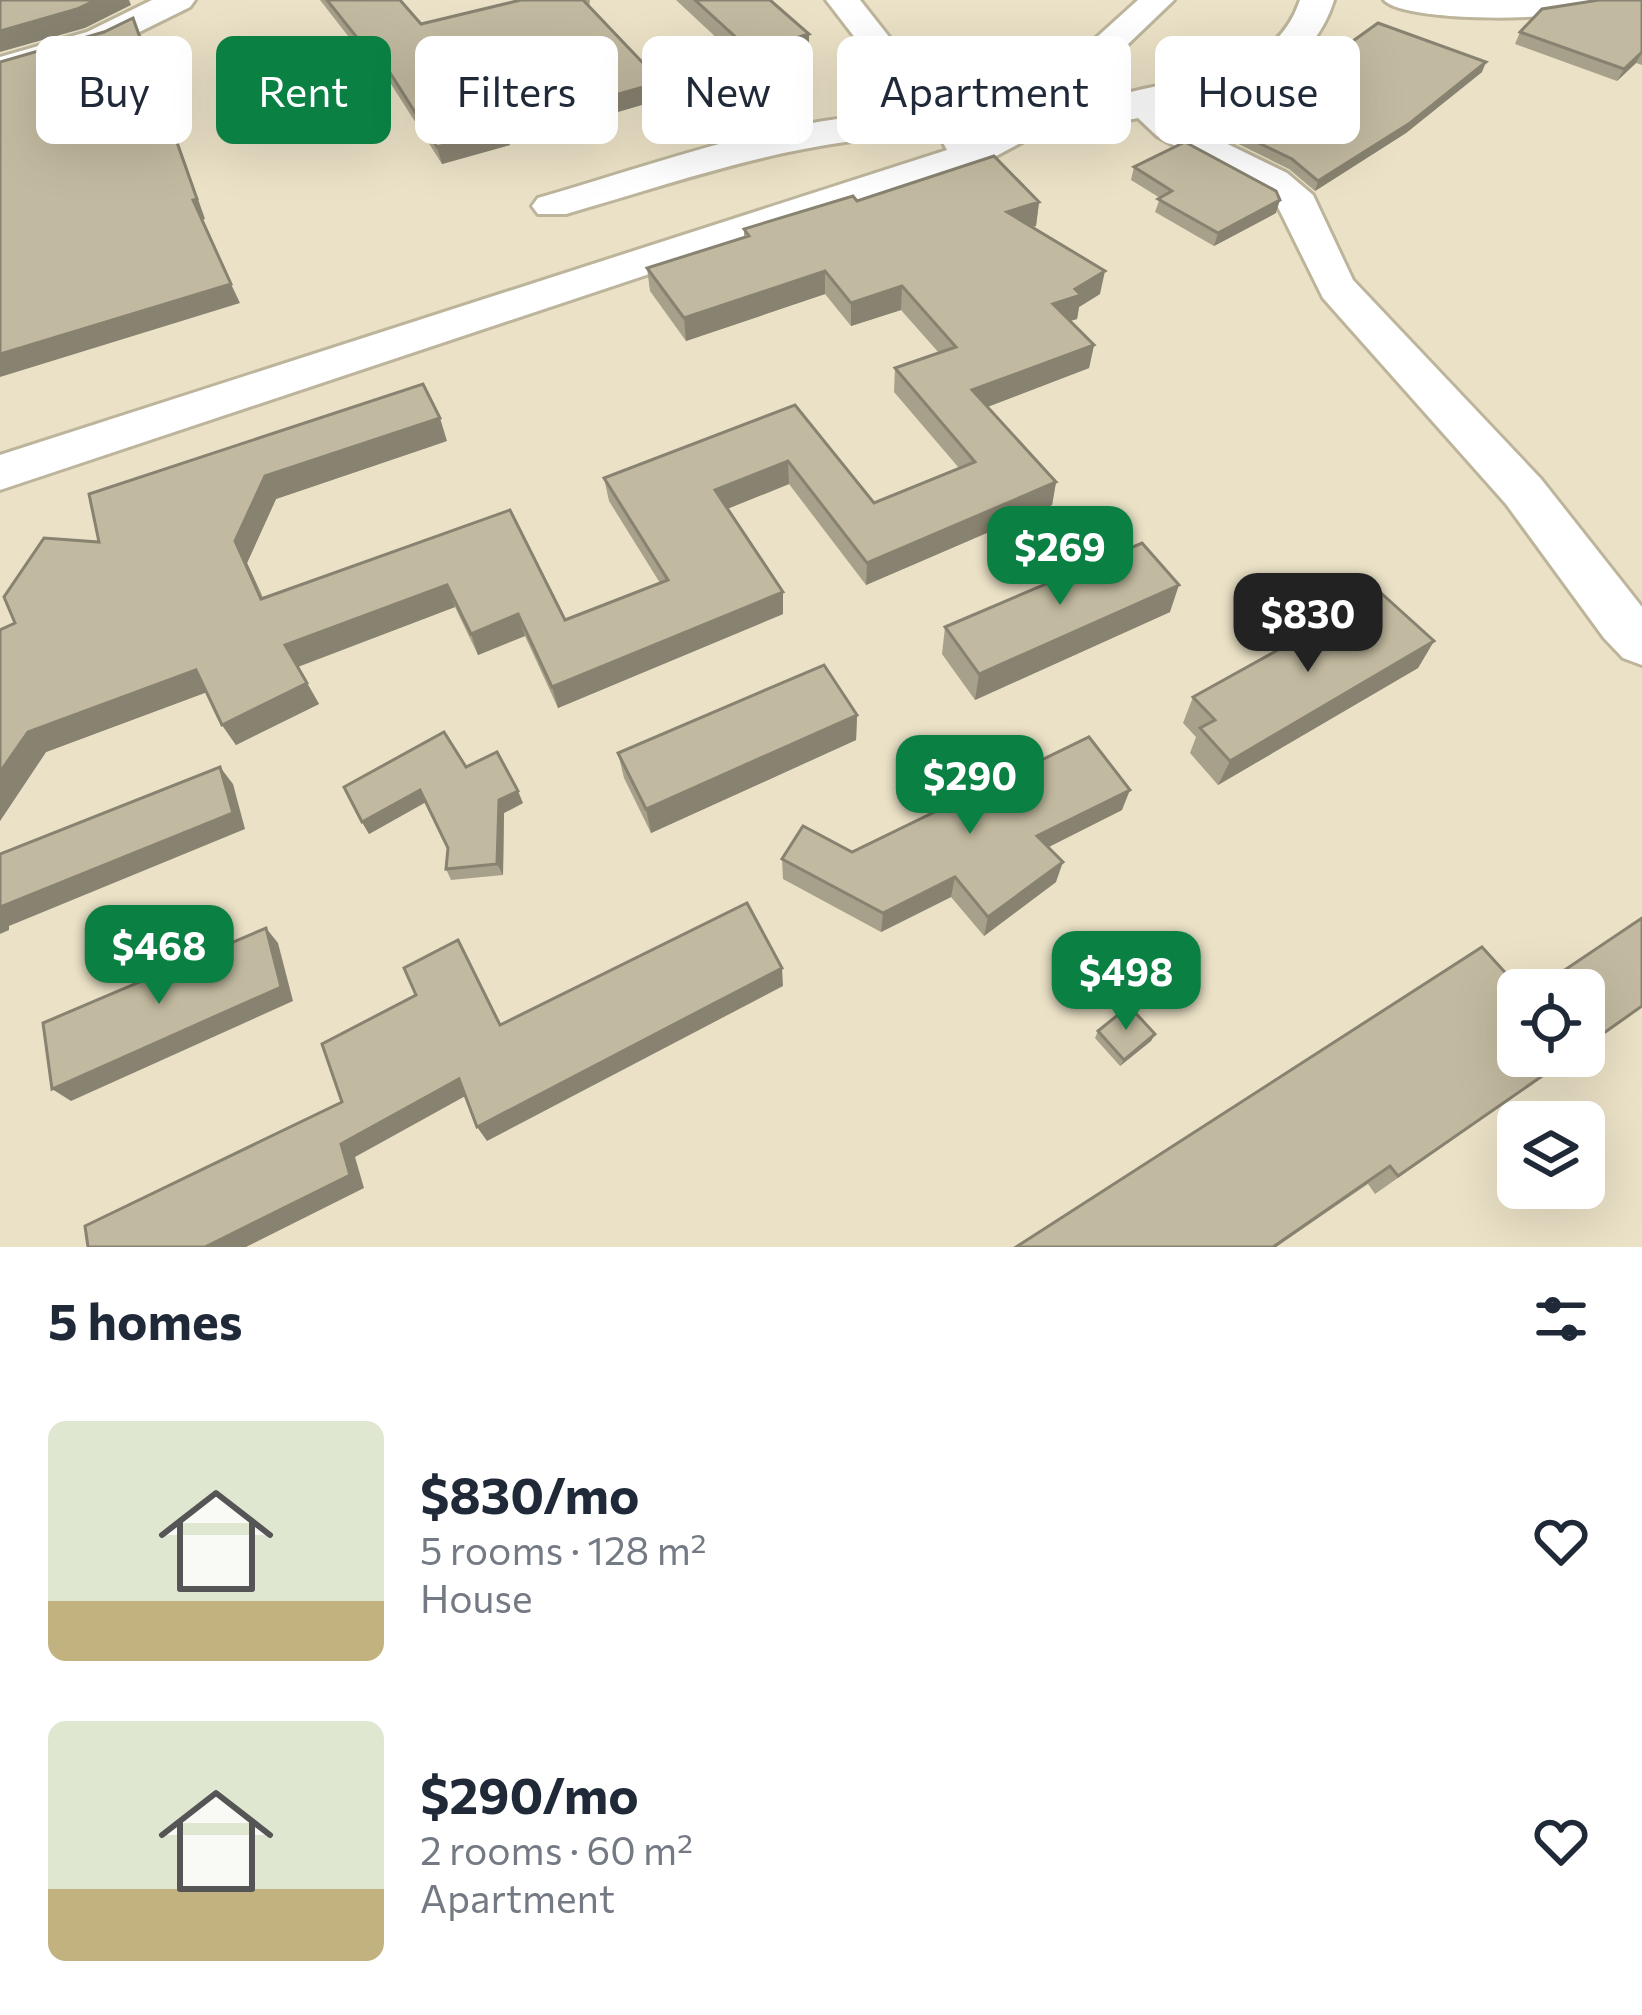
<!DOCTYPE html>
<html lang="en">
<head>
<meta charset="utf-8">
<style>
  :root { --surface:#fff; --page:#f6f6f7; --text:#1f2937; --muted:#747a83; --accent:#0b8043 }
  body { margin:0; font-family:Commissioner,sans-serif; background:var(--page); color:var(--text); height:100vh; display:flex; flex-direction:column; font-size:45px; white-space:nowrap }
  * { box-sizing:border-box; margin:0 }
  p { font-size:39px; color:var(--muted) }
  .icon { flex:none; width:66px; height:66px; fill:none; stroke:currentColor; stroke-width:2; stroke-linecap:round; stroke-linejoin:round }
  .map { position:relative; height:1247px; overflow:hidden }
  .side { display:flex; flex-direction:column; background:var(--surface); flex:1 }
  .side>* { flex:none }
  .banner { position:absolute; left:36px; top:36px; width:1572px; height:108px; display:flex; gap:24px }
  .tools { position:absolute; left:1497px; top:969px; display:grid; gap:24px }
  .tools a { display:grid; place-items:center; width:108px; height:108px; border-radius:18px; background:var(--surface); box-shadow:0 12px 48px #0002; font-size:60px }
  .price { position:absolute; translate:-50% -102px; padding:0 27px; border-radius:24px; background:var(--accent); color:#fff; font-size:39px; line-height:78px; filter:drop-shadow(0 3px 6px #0008) }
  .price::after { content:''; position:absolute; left:50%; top:72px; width:36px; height:27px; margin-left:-18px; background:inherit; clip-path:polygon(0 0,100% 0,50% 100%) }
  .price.current { background:#222; color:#fff }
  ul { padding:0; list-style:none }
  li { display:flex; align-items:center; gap:36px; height:300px; padding:0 48px }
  li span { display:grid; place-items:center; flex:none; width:336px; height:240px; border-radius:18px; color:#555 }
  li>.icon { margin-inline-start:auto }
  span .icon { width:144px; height:144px; fill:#fffc; stroke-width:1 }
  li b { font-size:51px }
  h2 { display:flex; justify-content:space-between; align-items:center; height:144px; padding:0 48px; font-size:51px }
  .tag { padding:0 42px; border-radius:18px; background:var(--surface); box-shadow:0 12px 48px #0002; font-size:42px; line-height:108px }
  .tag.current { background:var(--accent); color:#fff }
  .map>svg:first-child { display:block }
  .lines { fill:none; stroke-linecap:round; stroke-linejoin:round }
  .minor-casing { stroke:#bdb59b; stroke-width:6 }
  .minor { fill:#fff; fill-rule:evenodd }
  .wall { fill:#a7a08a }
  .shaded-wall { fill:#888270 }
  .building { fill:#c2baa0; stroke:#888270; stroke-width:3 }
</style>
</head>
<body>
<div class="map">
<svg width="1642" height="1247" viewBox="0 0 1642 1247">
  <rect width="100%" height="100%" fill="#eae1c6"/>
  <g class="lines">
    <defs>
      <g id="minor">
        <polygon points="152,0 195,0 190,7 111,46 0,79 0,57 87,32"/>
        <path d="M826,0h34l30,38 39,25 48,73 25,-13 136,-123h36l-117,112 61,-12 13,-8c65,-16 145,-19 169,-92h34c-24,77 -96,91 -167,106l36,26 84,41 26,22 40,85 188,199 101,128v58l-19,-7 -19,-20 -98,-134 -183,-206 -48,-97 -118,-65 -19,-18 -112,22 -43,23 -983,327v-35l947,-305 -8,-15c-132,0 -248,43 -373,79h-28l-6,-8 6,-8c125,-36 251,-85 382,-85l-19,-36 -35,-25z"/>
        <path d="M1384,0h223c-20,24 -204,23 -223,0z"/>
      </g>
    </defs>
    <use href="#minor" class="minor-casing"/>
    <use href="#minor" class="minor"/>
  </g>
  <g class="wall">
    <polygon points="320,0 400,0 421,24 515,1 513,0 590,0 589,7 661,82 662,99 604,116 599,111 509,140 510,145 442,164 391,84 387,86"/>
    <polygon points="676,0 770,0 809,34 809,53 751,70"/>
    <polygon points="1642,0 1642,65 1636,63 1617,81 1515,44 1520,32"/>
    <polygon points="1482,72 1406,133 1315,191 1289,169 1216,133 1219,124 1264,105"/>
    <polygon points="1134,167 1276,213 1214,246 1155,212 1160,198 1131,180"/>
    <polygon points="857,201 1039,202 1036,226 1032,227 1100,294 1079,307 1077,319 1070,321 1094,345 1089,368 987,407 1056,482 1052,505 866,585 789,484 727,509 783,592 783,614 558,708 525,636 478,655 455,607 298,667 319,704 236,745 222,725 207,692 46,752 0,821 0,630 15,623 99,542 447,441 276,499 247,563 263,599 510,510 565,620 660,583 609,501 604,478 795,405 874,503 959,468 894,392 895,368 939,353 901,310 851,326 825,294 686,341 650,291 647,268 744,237 744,229"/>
    <polygon points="1170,612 975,700 942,654 945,627"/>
    <polygon points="1434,641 1418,668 1218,785 1190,753 1196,737 1183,723 1193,697"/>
    <polygon points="857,715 856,740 651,833 624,778 618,753"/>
    <polygon points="466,767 523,803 504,813 503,875 451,880 446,869 448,848 426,802 369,834 362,822"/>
    <polygon points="1122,810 1048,847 1056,882 984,936 951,897 881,932 783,879 782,859 852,852"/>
    <polygon points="1098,1031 1155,1034 1151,1041 1120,1066 1095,1038"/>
    <polygon points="1572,1056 1375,1194 1368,1184 1276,1247 1016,1247"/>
  </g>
  <g class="shaded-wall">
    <polygon points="96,0 129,0 131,5 85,28 0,52 0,31"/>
    <polygon points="133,18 141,36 205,219 201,220 193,200"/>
    <polygon points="809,34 809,53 751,70 751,51"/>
    <polygon points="1642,52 1636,63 1617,81 1624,69"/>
    <polygon points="1486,62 1482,72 1406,133 1315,191 1318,181"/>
    <polygon points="387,68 391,84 387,86 382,69"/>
    <polygon points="661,82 662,99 604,116 601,99"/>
    <polygon points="597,94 599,111 509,140 510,145 442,164 437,147"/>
    <polygon points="1280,200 1276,213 1214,246 1218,233"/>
    <polygon points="1039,202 1036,226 1004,235 1007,212"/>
    <polygon points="825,271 825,294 686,341 684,318"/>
    <polygon points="1105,271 1100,294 1079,307 1077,319 1049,327 1053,304"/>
    <polygon points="231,284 240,303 0,377 0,354"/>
    <polygon points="902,286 901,310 851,326 851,303"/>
    <polygon points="1094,345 1089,368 969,414 972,390"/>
    <polygon points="440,418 447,441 276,499 247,563 274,621 235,541 265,476"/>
    <polygon points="788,461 789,484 717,513 715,490"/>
    <polygon points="1056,482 1052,505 866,585 867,563"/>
    <polygon points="447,585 455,607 297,667 285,645"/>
    <polygon points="1179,585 1170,612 975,700 979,674"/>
    <polygon points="783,592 783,614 558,708 552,687"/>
    <polygon points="518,614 525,636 478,655 471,634"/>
    <polygon points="1434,641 1418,668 1218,785 1230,761"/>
    <polygon points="196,670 210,691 46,752 0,821 0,772 28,732"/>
    <polygon points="307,683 319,704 236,745 222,725"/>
    <polygon points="857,715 856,740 651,833 646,809"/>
    <polygon points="220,767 233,784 245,829 9,926 9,930 0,934 0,907"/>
    <polygon points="420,790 426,802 369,834 362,822"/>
    <polygon points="1130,790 1122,810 1031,856 1037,836"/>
    <polygon points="518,791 523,803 504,813 503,875 497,864 499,800"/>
    <polygon points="1063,862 1056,882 984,936 988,917"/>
    <polygon points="955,877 951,897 881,932 883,913"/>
    <polygon points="266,928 278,943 293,1001 71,1101 52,1089"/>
    <polygon points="782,968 783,986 487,1141 477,1127"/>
    <polygon points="1155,1034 1151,1041 1120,1066 1124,1060"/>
    <polygon points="459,1079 469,1094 355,1157 364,1188 246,1247 205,1247 341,1144"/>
    <polygon points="1390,1166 1276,1247 1273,1247"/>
  </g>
  <g class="building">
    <polygon points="0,0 96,0 77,9 0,31"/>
    <polygon points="327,0 400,0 421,24 521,0 583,0 661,82 601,99 597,94 503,124 506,128 437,147 387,68 382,69"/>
    <polygon points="695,0 770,0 809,34 751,51"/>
    <polygon points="1599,0 1642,0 1642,52 1624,69 1520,32 1542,9"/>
    <polygon points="133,18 197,199 193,200 231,284 0,354 0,62 104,32"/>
    <polygon points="1378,23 1486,62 1410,123 1318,181 1292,159 1219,124 1260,103 1264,105"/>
    <polygon points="1185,142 1276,191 1280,200 1218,233 1158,199 1172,191 1134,167"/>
    <polygon points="994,156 1039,202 1007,212 1105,271 1075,289 1081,295 1053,304 1094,345 972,390 1056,482 867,563 788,461 715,490 783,592 552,687 518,614 471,634 447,585 285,645 307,683 222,725 196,670 28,732 0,772 0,630 15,623 4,597 44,538 99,542 89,494 423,384 440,418 265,476 235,541 261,599 510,510 565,620 668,580 604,478 795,405 874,503 975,462 895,368 956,347 902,286 851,303 825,271 684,318 647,268 749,236 744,229 853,196 857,201"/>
    <polygon points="1142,543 1179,585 979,674 945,627"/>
    <polygon points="1381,593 1434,641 1230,761 1200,728 1215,720 1193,697"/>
    <polygon points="824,665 857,715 646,809 618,753"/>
    <polygon points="444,732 466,767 497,752 518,791 499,800 497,864 446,869 448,848 420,790 362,822 344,787"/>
    <polygon points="1089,737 1130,790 1037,836 1063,862 988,917 955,877 883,913 782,859 803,826 852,852"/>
    <polygon points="220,767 233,813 0,907 0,854"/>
    <polygon points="747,903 782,968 477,1127 459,1079 341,1144 350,1175 205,1247 88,1247 85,1226 342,1102 322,1044 416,995 404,968 458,940 500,1025"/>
    <polygon points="1642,918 1642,1006 1584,1047 1584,990 1535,990"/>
    <polygon points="266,928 281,987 52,1089 43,1023"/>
    <polygon points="1482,947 1521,990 1518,990 1518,1056 1571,1056 1398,1176 1390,1166 1273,1247 1016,1247"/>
    <polygon points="1129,1006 1155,1034 1124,1060 1098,1031"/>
  </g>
</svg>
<div class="tools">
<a><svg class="icon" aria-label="locate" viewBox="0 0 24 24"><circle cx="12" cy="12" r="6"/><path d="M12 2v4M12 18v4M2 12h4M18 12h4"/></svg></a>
<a><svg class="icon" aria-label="layers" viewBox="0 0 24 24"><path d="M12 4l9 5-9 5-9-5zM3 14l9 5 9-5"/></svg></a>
</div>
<b class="price" style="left:1060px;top:608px">$269</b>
<b class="price current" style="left:1308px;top:675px">$830</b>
<b class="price" style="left:970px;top:837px">$290</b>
<b class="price" style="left:159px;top:1007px">$468</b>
<b class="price" style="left:1126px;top:1033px">$498</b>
<div class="banner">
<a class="tag">Buy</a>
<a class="tag current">Rent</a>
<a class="tag">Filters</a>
<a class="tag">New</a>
<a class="tag">Apartment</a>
<a class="tag">House</a>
</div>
</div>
<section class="side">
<h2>5 homes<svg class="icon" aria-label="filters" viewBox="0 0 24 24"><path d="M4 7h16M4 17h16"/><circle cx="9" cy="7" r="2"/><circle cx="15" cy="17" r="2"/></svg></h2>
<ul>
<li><span style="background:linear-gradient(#dfe7d0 75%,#c2b280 0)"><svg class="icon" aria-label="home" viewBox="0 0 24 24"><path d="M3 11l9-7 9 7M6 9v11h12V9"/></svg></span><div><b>$830/mo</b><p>5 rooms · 128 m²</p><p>House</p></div><svg class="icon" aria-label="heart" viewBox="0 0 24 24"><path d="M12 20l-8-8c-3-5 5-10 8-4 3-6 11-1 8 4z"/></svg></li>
<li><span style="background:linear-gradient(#dfe7d0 70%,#c2b280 0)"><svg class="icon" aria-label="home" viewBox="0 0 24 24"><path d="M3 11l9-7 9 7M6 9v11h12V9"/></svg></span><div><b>$290/mo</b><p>2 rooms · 60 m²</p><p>Apartment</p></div><svg class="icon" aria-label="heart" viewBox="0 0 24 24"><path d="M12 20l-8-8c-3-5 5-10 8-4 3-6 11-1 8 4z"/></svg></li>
</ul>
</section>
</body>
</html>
